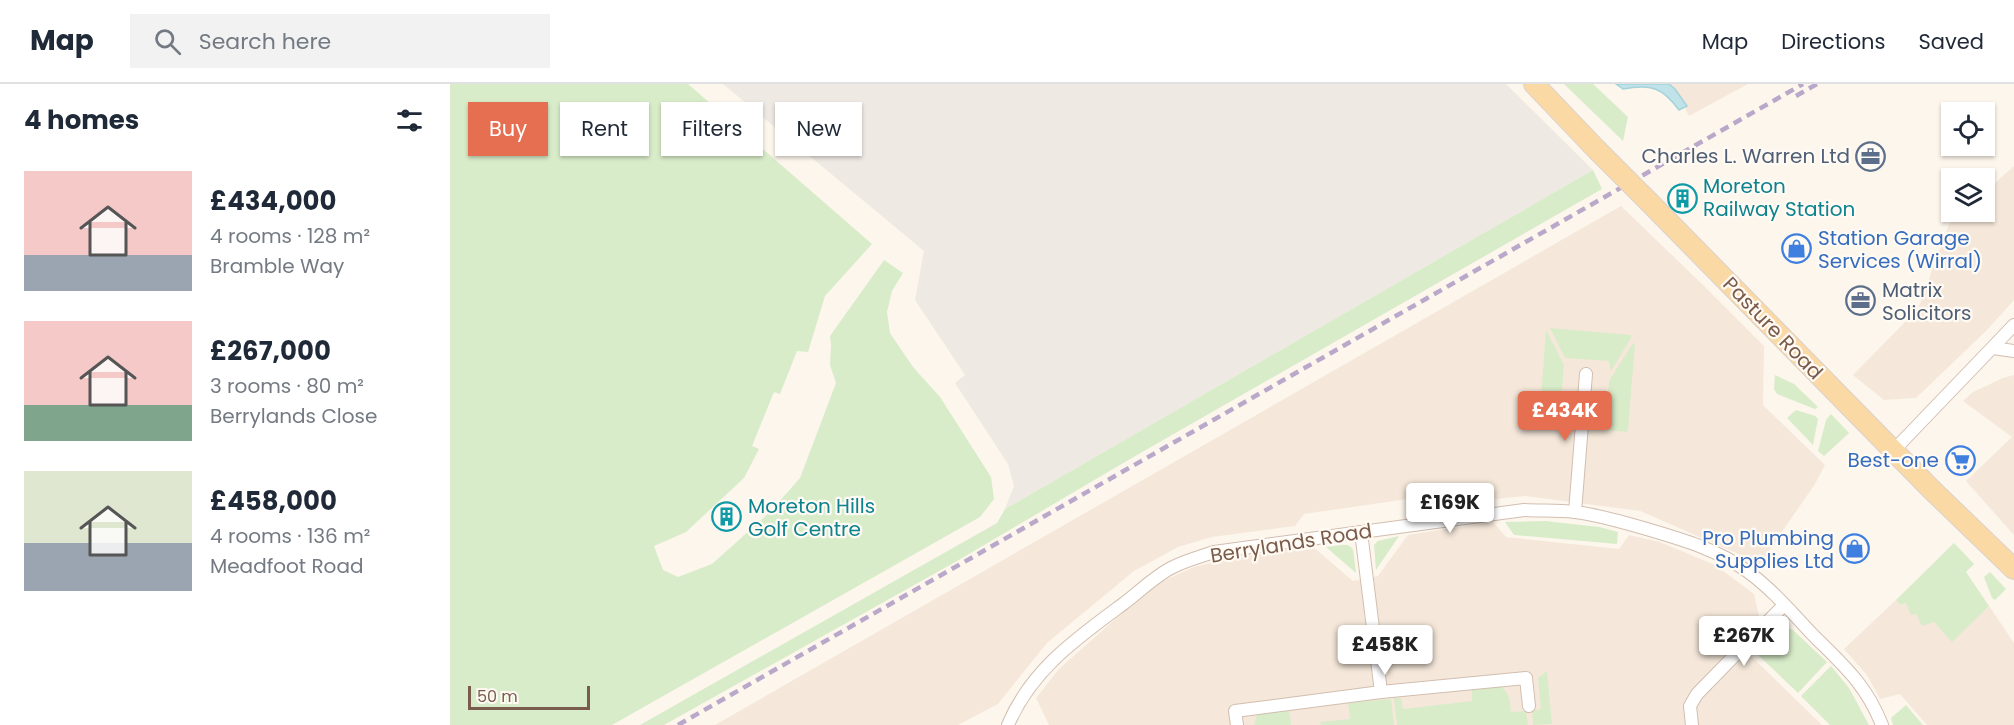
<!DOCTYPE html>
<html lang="en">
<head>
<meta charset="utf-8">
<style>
  :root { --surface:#fff; --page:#f2f2f3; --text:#1f2937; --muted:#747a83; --line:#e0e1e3; --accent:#e76f51 }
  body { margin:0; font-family:Poppins,sans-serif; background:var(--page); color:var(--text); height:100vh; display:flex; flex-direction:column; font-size:22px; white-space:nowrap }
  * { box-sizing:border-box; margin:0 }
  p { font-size:20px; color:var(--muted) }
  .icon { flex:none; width:33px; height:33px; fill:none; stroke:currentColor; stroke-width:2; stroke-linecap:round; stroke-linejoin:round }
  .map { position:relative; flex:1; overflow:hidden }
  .side { display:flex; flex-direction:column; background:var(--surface); width:450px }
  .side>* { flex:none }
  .guide { position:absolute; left:18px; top:18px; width:570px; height:54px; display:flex; gap:12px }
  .buttons { position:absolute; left:1491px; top:18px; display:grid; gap:12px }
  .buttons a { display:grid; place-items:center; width:54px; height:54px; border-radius:0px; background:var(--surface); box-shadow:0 2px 4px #0004; font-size:30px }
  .scale { position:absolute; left:18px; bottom:15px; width:122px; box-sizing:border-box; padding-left:6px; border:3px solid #7a5c4d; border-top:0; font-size:16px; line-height:21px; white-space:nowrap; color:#7a5c4d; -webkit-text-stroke:4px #fffaf3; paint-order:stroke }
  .price { position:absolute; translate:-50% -51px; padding:0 14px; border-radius:6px; background:#fff; color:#222; font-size:20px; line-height:39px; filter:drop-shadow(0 2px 3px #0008) }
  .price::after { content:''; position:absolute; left:50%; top:36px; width:18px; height:14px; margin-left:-9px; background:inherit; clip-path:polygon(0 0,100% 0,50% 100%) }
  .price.selected { background:var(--accent); color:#fff }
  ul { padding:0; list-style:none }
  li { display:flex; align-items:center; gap:18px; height:150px; padding:0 24px }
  li span { display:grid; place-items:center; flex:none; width:168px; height:120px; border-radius:0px; color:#555 }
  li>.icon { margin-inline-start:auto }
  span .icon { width:72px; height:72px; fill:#fffc; stroke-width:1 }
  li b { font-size:26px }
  h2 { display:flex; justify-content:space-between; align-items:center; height:72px; padding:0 24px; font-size:26px }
  .tag { padding:0 21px; border-radius:0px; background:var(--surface); box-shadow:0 2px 4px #0004; font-size:21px; line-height:54px }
  .tag.selected { background:var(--accent); color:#fff }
  header { display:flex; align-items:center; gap:36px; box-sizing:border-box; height:84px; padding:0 30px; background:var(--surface); border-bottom:2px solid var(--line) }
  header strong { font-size:28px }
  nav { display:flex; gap:33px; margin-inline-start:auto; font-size:21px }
  .search { width:420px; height:54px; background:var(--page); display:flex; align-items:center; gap:15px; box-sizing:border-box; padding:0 21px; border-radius:0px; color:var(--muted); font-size:22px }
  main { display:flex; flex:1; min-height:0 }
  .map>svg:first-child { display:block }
  .residential { fill:#f5e8da }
  .industrial { fill:#efe9e4 }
  .green { fill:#d8ecc9 }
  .water { fill:#bfe3e8; stroke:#a5d3da; stroke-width:1.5 }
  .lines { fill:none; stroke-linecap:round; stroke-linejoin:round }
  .minor-casing { stroke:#d1beb0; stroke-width:14 }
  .primary-casing { stroke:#dad1cd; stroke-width:22 }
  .minor { stroke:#fff; stroke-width:12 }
  .primary { stroke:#fbd9a5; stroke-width:20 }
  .rail { stroke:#b9a8c9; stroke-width:4.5; stroke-dasharray:9 6; stroke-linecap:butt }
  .primary-bridge-casing { stroke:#dad1cd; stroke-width:22; stroke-linecap:butt }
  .primary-bridge { stroke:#fbd9a5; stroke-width:20 }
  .labels { text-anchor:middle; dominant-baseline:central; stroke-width:4.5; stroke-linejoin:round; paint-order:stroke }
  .service-label { font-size:20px; fill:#4e5e75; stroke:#fffaf3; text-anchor:end }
  .culture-label { font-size:20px; fill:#0d838f; stroke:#fffaf3; text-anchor:start }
  .shop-label { font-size:20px; fill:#366cbe; stroke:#fffaf3; text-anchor:end }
  .street-label { font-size:20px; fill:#7a5c4d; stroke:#fffaf3 }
</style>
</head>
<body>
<header>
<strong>Map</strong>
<div class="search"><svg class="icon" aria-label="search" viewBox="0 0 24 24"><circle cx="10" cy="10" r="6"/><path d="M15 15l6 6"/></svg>Search here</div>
<nav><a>Map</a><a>Directions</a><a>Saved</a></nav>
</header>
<main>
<section class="side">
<h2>4 homes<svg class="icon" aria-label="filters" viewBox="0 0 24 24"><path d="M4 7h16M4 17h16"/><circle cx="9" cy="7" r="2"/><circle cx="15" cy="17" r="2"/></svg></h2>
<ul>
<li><span style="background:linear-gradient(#f6c9c9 70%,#9aa5b1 0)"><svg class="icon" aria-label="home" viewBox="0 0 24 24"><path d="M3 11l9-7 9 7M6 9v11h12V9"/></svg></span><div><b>£434,000</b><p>4 rooms · 128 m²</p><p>Bramble Way</p></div></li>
<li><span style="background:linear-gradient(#f6c9c9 70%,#7fa58c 0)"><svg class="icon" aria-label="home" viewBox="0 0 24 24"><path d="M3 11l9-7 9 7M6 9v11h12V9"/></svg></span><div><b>£267,000</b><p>3 rooms · 80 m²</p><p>Berrylands Close</p></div></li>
<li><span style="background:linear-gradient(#dfe7d0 60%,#9aa5b1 0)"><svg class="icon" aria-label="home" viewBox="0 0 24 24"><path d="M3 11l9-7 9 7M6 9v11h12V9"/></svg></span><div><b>£458,000</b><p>4 rooms · 136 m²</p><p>Meadfoot Road</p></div></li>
</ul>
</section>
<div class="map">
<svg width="1564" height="641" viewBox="0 0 1564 641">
  <rect width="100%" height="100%" fill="#fdf6ec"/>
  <g class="residential">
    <polygon points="1166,0 1298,0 1239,32 1235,24 1229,26 1220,13 1206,3 1190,1 1173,5"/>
    <polygon points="1564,82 1564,216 1538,245 1466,314 1434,316 1403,291 1468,225 1499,140 1513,128 1534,128 1535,108"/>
    <polygon points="1171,122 1254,202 1314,262 1313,321 1375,381 1365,400 1309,481 1298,474 1190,427 1075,412 969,423 965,414 854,430 845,442 762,453 728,463 684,487 597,559 548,620 508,641 265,641"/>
    <polygon points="1564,291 1564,451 1516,397 1562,353 1513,317 1523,308 1553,294"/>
    <polygon points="1043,438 1056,453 1169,465 1179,451 1210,458 1265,481 1304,510 1309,532 1287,557 1299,570 1372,641 599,641 586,614 609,585 680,522 711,498 744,483 781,474 862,462 903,497 928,492 958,451"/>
    <polygon points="1446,516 1450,521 1456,519 1466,529 1484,538 1502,557 1539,522 1564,559 1564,641 1477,641 1450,610 1430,615 1417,591 1394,565"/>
  </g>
  <polygon class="industrial" points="273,0 1056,0 1143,86 555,425 564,402 558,380 505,299 515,291 465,216 474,167"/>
  <g class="green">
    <polygon points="0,0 238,0 422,160 375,212 358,268 347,267 330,310 324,308 302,362 309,365 294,394 236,448 204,462 213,486 228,493 262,480 320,428 350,394 386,299 380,281 381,261 380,252 434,176 453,189 442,207 437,228 440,249 463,283 490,313 541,393 544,415 530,433 162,641 0,641"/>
    <polygon points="1114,0 1143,0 1178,33 1173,57"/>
    <polygon points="1143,86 1152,105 680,375 507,477 214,641 190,641 547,439 555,425"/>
    <polygon points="1100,244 1181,251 1181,254 1161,287 1159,277 1115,274"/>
    <polygon points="1096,246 1114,281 1109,341 1089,339"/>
    <polygon points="1183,259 1185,260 1178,345 1177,348 1156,346 1159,297"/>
    <polygon points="1325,291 1344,300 1368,323 1365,325 1327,310 1324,305"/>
    <polygon points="1346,326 1365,332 1368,335 1363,361 1337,334"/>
    <polygon points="1381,330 1399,349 1374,372 1368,367 1376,336"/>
    <polygon points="1095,437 1149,443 1168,448 1167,460 1064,451 1055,438"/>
    <polygon points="949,452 926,486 924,461 928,457"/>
    <polygon points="1504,459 1524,480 1516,488 1539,522 1502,558 1484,538 1472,542 1466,530 1461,531 1456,519 1450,521 1446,516"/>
    <polygon points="891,461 898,461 903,465 906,489 876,463"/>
    <polygon points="1540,488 1556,505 1545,516 1542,514 1534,493"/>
    <polygon points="1334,543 1343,546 1377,578 1348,609 1304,567 1322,547"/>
    <polygon points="1381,582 1399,604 1419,641 1380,641 1351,612"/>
    <polygon points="1097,587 1102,640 1083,641 1082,627 1091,625 1088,594"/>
    <path d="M1050,602c10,7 10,15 11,26l15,-1 2,14h-131l-3,-27h7l2,11 69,-8v-11z"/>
    <polygon points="941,615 944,641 871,641 870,638 900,635 898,619"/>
    <polygon points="1456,621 1473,641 1443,641 1441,634"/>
    <polygon points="839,626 841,641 804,641 807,631 813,629"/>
  </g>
  <path class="water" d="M1166,0h53l6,5 12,17 -8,4c-17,-23 -28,-26 -56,-21z"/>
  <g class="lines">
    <defs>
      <g id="minor">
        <polyline points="1543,264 1564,267"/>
        <polyline points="1444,366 1564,241"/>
        <polyline points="1125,428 1136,290"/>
        <polyline points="911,448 931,608"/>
        <path d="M558,641c23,-55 69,-87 115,-121 16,-12 31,-27 48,-36 13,-7 28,-11 43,-16l310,-42c17,1 34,0 51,2 25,3 51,11 75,18 34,10 68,20 97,41 25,18 45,42 66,64 30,30 53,49 69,90"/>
        <polyline points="787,641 785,627 931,608 1076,594 1079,622"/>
        <polyline points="1242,641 1240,622 1247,610 1334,521"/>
      </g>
      <g id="primary">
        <polyline points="1084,0 1147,66"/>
        <polyline points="1200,119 1482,406 1564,485"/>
      </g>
    </defs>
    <use href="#minor" class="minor-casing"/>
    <use href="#primary" class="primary-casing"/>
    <use href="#minor" class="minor"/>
    <use href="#primary" class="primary"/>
    <g class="rail">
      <polyline points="1346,12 1367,0"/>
      <polyline points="228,641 1353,0"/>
    </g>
    <defs>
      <polyline id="primary-bridge" points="1147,66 1200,119"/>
    </defs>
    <use href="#primary-bridge" class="primary-bridge-casing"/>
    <use href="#primary-bridge" class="primary-bridge"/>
  </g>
  <defs>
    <symbol id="office-ring" viewBox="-11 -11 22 22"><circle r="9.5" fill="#fffaf3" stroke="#5c6f8a" stroke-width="1.5"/><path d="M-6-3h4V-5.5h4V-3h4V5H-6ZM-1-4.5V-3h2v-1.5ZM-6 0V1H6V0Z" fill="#5c6f8a"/></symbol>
    <symbol id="building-ring" viewBox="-11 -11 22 22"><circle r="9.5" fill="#fffaf3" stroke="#0f9aa8" stroke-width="1.5"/><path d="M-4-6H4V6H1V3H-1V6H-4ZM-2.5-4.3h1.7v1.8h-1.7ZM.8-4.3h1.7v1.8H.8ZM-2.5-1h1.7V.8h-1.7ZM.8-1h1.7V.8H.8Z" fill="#0f9aa8"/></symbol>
    <symbol id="shop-ring" viewBox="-11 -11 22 22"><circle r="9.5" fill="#fffaf3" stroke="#3f7fe0" stroke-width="1.5"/><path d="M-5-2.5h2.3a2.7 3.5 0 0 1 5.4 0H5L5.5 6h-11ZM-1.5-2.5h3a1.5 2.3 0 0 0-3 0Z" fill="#3f7fe0"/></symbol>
    <symbol id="supermarket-ring" viewBox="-11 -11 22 22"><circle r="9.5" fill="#fffaf3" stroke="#3f7fe0" stroke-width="1.5"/><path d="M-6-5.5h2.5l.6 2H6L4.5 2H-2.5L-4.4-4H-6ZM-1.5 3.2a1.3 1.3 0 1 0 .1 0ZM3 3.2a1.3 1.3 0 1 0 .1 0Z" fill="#3f7fe0"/></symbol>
  </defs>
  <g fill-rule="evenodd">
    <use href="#office-ring" x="1404" y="56" width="33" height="33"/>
    <use href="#building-ring" x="1216" y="98" width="33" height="33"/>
    <use href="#shop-ring" x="1330" y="148" width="33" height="33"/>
    <use href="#office-ring" x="1394" y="200" width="33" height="33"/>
    <use href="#supermarket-ring" x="1494" y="360" width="33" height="33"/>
    <use href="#building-ring" x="260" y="416" width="33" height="33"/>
    <use href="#shop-ring" x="1388" y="448" width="33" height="33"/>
  </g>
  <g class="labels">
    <g class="service-label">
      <text x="1400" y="72">Charles L. Warren Ltd</text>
      <text x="1432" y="206" text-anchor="start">Matrix<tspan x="1432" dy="23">Solicitors</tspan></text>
    </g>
    <g class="culture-label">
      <text x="1253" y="102">Moreton<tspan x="1253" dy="23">Railway Station</tspan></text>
      <text x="298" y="422">Moreton Hills<tspan x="298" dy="23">Golf Centre</tspan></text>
    </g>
    <g class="shop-label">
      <text x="1368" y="154" text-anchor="start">Station Garage<tspan x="1368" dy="23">Services (Wirral)</tspan></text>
      <text x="1489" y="376">Best-one</text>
      <text x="1384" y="454">Pro Plumbing<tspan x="1384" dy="23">Supplies Ltd</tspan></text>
    </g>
    <g class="street-label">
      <text transform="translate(1323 244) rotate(46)">Pasture Road</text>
      <text transform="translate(841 459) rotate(-9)">Berrylands Road</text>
    </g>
  </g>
</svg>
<div class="buttons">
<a><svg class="icon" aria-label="locate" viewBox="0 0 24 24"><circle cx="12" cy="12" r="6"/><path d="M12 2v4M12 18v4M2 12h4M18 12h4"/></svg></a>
<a><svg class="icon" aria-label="layers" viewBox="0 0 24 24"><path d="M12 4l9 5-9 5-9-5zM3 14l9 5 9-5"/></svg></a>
</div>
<div class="scale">50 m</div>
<b class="price selected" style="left:1115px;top:358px">£434K</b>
<b class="price" style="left:1000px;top:450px">£169K</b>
<b class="price" style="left:1294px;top:583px">£267K</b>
<b class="price" style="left:935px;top:592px">£458K</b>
<div class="guide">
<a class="tag selected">Buy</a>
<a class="tag">Rent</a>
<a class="tag">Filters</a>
<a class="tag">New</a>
</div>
</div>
</main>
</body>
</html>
